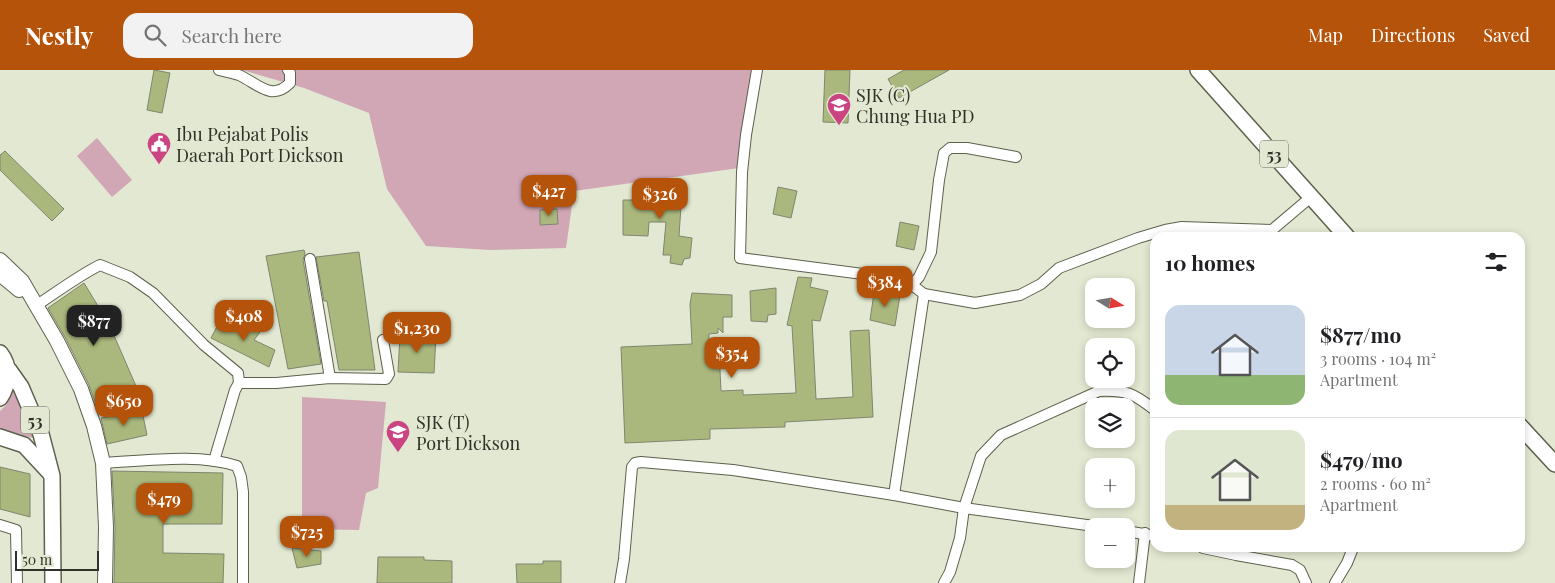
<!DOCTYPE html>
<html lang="en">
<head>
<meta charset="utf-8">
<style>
  :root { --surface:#fff; --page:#f2f2f2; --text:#202124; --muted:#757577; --line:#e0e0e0; --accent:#b45309 }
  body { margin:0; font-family:"Playfair Display",serif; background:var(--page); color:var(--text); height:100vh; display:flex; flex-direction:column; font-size:19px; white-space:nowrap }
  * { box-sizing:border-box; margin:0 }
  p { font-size:16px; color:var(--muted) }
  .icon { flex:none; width:28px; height:28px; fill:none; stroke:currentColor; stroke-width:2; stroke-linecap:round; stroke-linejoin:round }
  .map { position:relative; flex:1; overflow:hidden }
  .details { position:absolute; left:1150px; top:162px; width:375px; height:320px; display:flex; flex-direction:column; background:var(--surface); border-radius:15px; box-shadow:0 2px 8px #0003 }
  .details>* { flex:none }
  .needle { width:32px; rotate:101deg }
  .buttons { position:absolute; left:1085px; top:208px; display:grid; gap:10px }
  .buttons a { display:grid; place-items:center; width:50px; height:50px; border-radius:10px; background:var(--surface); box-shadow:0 2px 8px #0003; font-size:25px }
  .scale { position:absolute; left:15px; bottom:12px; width:84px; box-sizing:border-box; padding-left:5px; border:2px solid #2f3228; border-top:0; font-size:14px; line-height:18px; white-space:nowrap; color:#2f3228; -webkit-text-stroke:4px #e2e8d1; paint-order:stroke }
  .price { position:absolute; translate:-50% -42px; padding:0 11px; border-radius:10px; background:var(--accent); color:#fff; font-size:16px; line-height:32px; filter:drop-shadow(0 1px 2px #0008) }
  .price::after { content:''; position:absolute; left:50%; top:30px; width:15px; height:11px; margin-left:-8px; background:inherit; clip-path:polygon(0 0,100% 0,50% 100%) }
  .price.current { background:#222; color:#fff }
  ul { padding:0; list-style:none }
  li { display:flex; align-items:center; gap:15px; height:125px; padding:0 15px }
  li+li { border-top:1px solid var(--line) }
  li span { display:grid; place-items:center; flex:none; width:140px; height:100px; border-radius:15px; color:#555 }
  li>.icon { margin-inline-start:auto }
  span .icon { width:60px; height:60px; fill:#fffc; stroke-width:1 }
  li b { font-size:21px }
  h2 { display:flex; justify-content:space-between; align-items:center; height:60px; padding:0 15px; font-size:21px }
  header { display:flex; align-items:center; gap:30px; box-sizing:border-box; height:70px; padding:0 25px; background:var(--accent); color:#fff }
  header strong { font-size:24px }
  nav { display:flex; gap:28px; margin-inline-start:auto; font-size:18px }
  .search { width:350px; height:45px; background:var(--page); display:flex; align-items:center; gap:12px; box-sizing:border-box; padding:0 18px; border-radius:15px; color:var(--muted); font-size:19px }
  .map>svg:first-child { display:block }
  .green { fill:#d1a6b5 }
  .building { fill:#abb87d; stroke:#7f856f }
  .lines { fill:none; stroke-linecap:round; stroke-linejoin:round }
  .street-casing { stroke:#5c614d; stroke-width:12 }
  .secondary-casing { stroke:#5c614d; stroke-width:16 }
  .primary-casing { stroke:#5c614d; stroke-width:18 }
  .street { stroke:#fff; stroke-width:10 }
  .secondary { stroke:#fff; stroke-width:14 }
  .primary { stroke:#fff; stroke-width:15 }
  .labels { text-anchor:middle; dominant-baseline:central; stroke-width:4; stroke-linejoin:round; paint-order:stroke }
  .shield { fill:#e2e8d1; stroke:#65695b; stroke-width:1 }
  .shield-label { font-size:16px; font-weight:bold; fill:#2f3228 }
  .poi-label { font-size:18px; fill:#2f3228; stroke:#e2e8d1; text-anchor:start }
</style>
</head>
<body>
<header>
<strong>Nestly</strong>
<div class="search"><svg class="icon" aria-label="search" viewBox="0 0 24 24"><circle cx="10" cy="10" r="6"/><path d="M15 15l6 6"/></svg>Search here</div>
<nav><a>Map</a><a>Directions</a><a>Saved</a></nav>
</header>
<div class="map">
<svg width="1555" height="513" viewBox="0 0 1555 513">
  <rect width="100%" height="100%" fill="#e2e8d1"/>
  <g class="green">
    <polygon points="242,0 752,0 739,98 574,121 566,178 490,180 426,176 387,119 369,43 304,18"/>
    <polygon points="97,68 132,110 112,127 77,86"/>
    <polygon points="13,320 16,320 34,363 33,368 0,360 0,341 7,334"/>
    <polygon points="302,327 386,332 378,418 366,423 359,460 302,459"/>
  </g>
  <g class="building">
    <polygon points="154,0 170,3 162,43 147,40"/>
    <polygon points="825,0 850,0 848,53 823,52"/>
    <polygon points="904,0 949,0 899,28 888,9"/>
    <polygon points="5,81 64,139 52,151 0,100 0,85"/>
    <polygon points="682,115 684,135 681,136 679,166 692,168 690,188 684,189 682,195 670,193 671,185 663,185 666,152 649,152 648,166 623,165 623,130 656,130 655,116"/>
    <polygon points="778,117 797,121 791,148 773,144"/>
    <polygon points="557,139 558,154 540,155 540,140"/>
    <polygon points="900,152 919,156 914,180 896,176"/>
    <polygon points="304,180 305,184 303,190 321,294 288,299 266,186"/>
    <polygon points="359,182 375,300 339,300 327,231 324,231 316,187"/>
    <polygon points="798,207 812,208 810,217 828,221 820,251 812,250 816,329 853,327 850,261 869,260 873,347 785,352 785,357 710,359 710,369 625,373 621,277 692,274 690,234 692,223 732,225 732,247 723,247 723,263 718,258 718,263 709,264 709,280 719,280 721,321 743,320 743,325 796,323 792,256 787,255"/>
    <polygon points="84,213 109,254 139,323 97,338 89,315 65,267 48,238"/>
    <polygon points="776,218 776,244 768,245 767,252 751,251 750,221"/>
    <polygon points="887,222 900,225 895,256 870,250 874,223 887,225"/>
    <polygon points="235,250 260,262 254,270 275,280 269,297 211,268 220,251 231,257"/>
    <polygon points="400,265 436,266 434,303 398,302"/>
    <polygon points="142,341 147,365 107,374 101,348"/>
    <polygon points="0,397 30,404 30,447 0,439"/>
    <polygon points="112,401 223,403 222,454 163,454 163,483 224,484 223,513 114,513 115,457"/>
    <polygon points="292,478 321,481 321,494 297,498"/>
    <polygon points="378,487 424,487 424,490 452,491 452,513 377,513"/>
    <polygon points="543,491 561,491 561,513 517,513 516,494 543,494"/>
  </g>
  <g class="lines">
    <defs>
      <g id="street">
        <path d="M219,0c7,2 16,3 22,6 18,9 31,25 49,7v-10l-2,-3"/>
        <polyline points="757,0 746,65 742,102 740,188 886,207 912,215 924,224 975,233 1020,225 1041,214 1059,198 1138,168 1165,160 1182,157 1272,160"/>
        <polyline points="1260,168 1272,160 1311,127"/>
        <polyline points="310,189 330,308"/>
        <polyline points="912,215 919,207 931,182 939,110 944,83 950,78 967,78 1016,87"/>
        <path d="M37,235c20,-13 41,-29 63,-40l30,12 23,16 51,52 34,28 1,10"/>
        <polyline points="214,391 235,320 239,313 276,313 330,308 386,309 389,304 383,270"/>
        <path d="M103,393c41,-2 95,-10 134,3l4,11 2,15v91"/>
        <polyline points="894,425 924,224"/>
        <polyline points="0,455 16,460 17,513"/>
        <polyline points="1126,461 1155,466"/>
        <polyline points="1203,478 1236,485 1292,495 1300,500 1306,513"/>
        <polyline points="620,513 624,489 632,397 635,393 641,392 733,400 894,425 964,438 1094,456"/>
        <path d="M944,513l6,-11 10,-34 4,-30 17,-52 20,-21 98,-44c28,-1 34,2 56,19"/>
        <polyline points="1139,513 1145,463"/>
        <polyline points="1335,513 1347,493 1353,478"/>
      </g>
      <g id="secondary">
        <polyline points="0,190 22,211 57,271 81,319 94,356 103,393 106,457 105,513"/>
        <polyline points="0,204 19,220"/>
      </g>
      <g id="primary">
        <polyline points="1198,0 1348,168"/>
        <path d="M0,283c11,14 9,31 0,45"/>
        <polyline points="9,300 21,317 41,364 52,406 53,513"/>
        <polyline points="1520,356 1555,394"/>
        <polyline points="0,367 24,375 50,403"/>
      </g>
    </defs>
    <use href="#street" class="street-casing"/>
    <use href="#secondary" class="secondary-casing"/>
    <use href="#primary" class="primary-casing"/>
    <use href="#street" class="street"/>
    <use href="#secondary" class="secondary"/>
    <use href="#primary" class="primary"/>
  </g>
  <defs>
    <symbol id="school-pin" viewBox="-11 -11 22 30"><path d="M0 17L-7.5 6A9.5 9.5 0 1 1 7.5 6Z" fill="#cb4482" stroke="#e2e8d1"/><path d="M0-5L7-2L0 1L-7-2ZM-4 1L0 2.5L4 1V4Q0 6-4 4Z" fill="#fff"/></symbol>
    <symbol id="civic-pin" viewBox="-11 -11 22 30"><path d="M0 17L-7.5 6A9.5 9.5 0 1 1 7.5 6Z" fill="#cb4482" stroke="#e2e8d1"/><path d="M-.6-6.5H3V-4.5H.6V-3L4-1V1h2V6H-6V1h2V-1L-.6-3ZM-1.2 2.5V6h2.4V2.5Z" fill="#fff"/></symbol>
  </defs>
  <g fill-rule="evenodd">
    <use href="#school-pin" x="825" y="21" width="28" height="38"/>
    <use href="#civic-pin" x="145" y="60" width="28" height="38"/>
    <use href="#school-pin" x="384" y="348" width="28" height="38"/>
  </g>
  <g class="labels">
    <g class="shield">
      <rect x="1260" y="70.5" width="28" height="27" rx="4"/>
      <rect x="21" y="336.5" width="28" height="27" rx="4"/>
    </g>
    <g class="shield-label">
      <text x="1274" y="84">53</text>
      <text x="35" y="350">53</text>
    </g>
    <g class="poi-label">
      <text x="856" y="25">SJK (C)<tspan x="856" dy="21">Chung Hua PD</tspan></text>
      <text x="176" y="64">Ibu Pejabat Polis<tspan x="176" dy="21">Daerah Port Dickson</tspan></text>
      <text x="416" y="352">SJK (T)<tspan x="416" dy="21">Port Dickson</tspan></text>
    </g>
  </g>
</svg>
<div class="buttons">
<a><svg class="needle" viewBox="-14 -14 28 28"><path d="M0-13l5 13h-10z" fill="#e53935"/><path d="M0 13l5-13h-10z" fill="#757577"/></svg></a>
<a><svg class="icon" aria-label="locate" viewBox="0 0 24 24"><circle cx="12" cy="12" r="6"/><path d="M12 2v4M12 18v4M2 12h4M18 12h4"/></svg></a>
<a><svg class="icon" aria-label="layers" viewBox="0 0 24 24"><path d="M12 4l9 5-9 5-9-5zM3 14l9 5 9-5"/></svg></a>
<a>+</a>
<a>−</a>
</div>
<div class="scale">50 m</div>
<b class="price" style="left:549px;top:147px">$427</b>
<b class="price" style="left:660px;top:150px">$326</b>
<b class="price" style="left:885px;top:238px">$384</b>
<b class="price" style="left:244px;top:272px">$408</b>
<b class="price current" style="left:94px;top:277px">$877</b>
<b class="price" style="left:417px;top:284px">$1,230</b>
<b class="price" style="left:732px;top:309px">$354</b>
<b class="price" style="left:124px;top:357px">$650</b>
<b class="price" style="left:164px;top:455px">$479</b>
<b class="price" style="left:307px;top:488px">$725</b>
<section class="details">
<h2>10 homes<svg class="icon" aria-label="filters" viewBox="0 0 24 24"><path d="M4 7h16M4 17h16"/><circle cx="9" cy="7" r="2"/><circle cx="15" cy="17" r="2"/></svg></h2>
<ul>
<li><span style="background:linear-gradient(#c9d6e8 70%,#8fb573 0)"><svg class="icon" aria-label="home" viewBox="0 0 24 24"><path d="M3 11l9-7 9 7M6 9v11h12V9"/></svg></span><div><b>$877/mo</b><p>3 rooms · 104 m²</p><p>Apartment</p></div></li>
<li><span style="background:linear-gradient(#dfe7d0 75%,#c2b280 0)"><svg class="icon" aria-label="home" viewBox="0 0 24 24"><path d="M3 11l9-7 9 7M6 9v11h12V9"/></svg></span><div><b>$479/mo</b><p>2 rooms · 60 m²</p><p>Apartment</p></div></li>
</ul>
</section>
</div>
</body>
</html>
